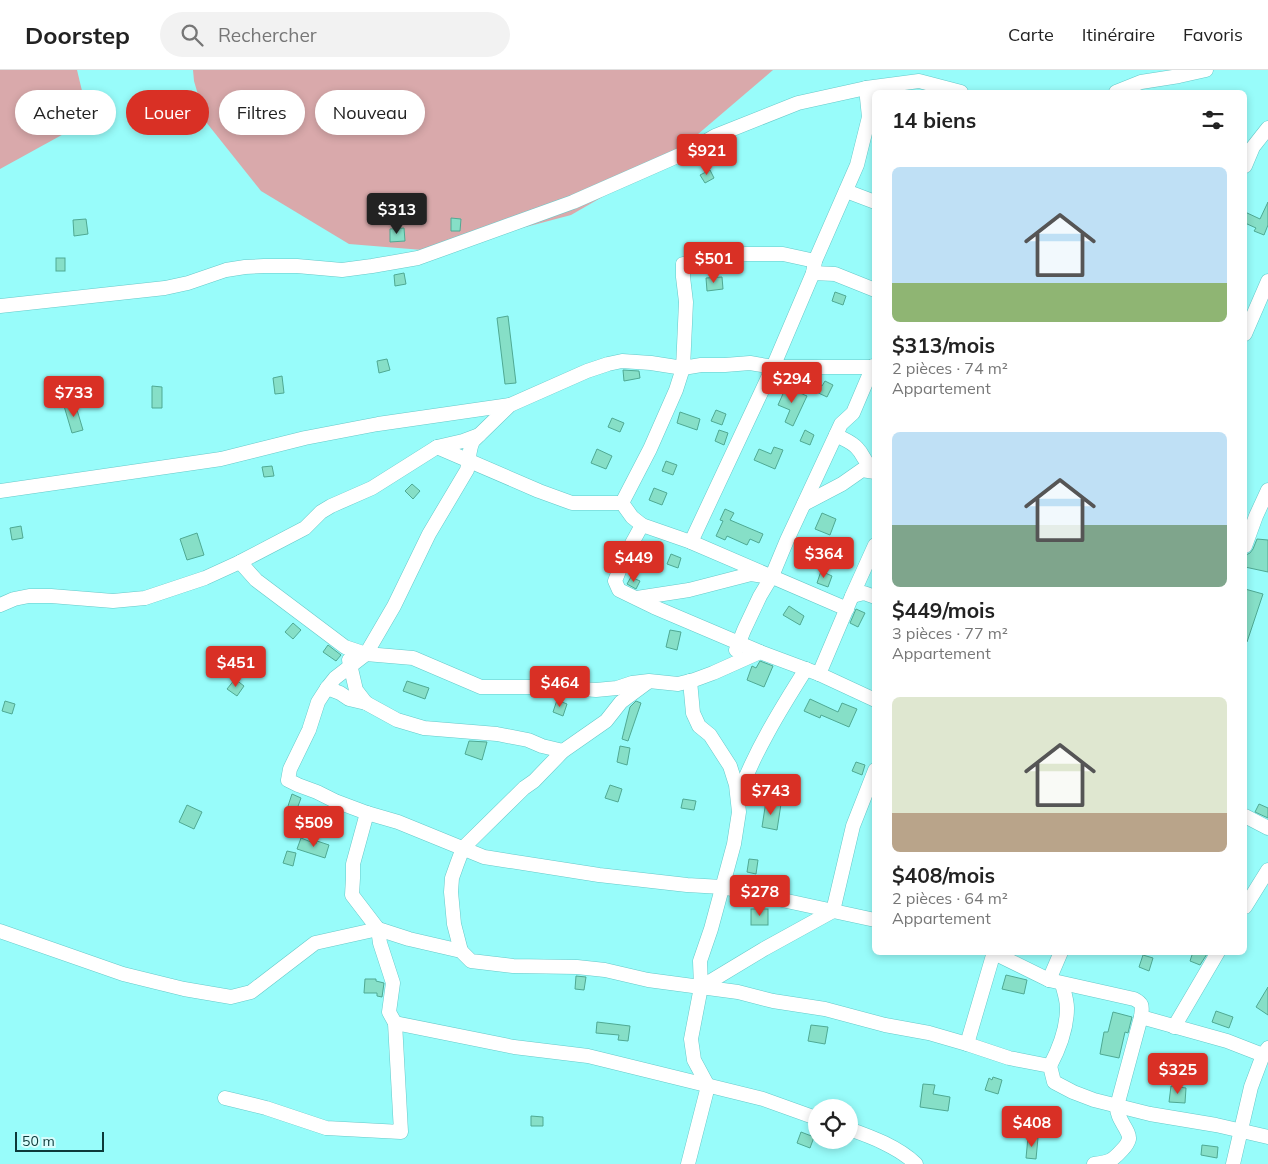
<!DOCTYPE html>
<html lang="fr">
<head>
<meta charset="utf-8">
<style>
  :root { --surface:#fff; --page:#f2f2f2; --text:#222; --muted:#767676; --line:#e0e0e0; --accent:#d93025 }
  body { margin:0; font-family:Mulish,sans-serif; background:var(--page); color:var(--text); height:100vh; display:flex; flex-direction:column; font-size:19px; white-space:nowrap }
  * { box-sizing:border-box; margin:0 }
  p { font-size:16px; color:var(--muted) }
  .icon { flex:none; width:28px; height:28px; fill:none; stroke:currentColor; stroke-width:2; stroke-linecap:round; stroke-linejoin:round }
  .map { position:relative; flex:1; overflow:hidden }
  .side { position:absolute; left:872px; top:20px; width:375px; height:865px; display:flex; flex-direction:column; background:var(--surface); border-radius:8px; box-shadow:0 2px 8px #0003 }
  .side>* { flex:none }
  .hud { position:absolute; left:15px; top:20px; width:475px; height:45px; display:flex; gap:10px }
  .buttons { position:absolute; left:808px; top:1029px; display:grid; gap:10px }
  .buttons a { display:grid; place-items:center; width:50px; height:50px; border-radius:50%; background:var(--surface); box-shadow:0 2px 8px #0003; font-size:25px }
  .scale { position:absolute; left:15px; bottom:12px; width:89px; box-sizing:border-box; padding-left:5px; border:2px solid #0c3939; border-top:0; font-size:14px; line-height:18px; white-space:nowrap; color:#0c3939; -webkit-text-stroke:4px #d9fdfc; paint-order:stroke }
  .price { position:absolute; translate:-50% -42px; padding:0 11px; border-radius:5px; background:var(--accent); color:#fff; font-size:16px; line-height:32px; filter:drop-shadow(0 1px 2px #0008) }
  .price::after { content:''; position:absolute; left:50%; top:30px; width:15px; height:11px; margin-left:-8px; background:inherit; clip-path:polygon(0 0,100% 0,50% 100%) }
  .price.on { background:#222; color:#fff }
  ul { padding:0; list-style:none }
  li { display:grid; align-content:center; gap:10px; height:265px; padding:0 20px }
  li span { display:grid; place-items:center; height:155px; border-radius:8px; color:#555 }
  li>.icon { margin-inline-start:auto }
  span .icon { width:90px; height:90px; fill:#fffc; stroke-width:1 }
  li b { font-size:21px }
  h2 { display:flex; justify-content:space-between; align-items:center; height:60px; padding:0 20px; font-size:21px }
  .chip { padding:0 18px; border-radius:22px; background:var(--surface); box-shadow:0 2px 8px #0003; font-size:18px; line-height:45px }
  .chip.on { background:var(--accent); color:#fff }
  header { display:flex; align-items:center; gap:30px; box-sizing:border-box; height:70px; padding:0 25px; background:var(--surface); border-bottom:1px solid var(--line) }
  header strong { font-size:24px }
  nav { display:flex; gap:28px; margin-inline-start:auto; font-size:18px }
  .search { width:350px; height:45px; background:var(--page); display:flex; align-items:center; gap:12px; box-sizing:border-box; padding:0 18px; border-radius:28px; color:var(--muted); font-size:19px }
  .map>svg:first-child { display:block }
  .green { fill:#d9a9ab }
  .building { fill:#86dfc7; stroke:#4fa993 }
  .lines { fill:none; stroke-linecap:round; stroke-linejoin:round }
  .street-casing { stroke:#66c9c9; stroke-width:15 }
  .street { stroke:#fff; stroke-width:14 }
</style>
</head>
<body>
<header>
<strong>Doorstep</strong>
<div class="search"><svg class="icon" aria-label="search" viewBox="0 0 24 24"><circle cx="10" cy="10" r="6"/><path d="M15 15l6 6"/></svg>Rechercher</div>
<nav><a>Carte</a><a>Itinéraire</a><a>Favoris</a></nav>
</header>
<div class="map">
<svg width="1268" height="1094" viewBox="0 0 1268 1094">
  <rect width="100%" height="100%" fill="#98fcfa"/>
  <g class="green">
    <polygon points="0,0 77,0 89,50 0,99"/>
    <polygon points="193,0 773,0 670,88 571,145 435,181 349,174 261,121 206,52 194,11"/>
  </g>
  <g class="building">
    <polygon points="710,100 714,108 705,113 700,105"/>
    <polygon points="1268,132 1268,155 1264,165 1254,161 1256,158 1245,153 1245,142 1260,149"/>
    <polygon points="451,148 461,149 460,161 451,161"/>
    <polygon points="86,149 88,164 74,166 73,150"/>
    <polygon points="404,158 405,171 390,172 390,159"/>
    <rect x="56" y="188" width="9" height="13"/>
    <polygon points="404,203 406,214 395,216 394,205"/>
    <polygon points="722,207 723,219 707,221 706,208"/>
    <polygon points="835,222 846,226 843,235 832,231"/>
    <polygon points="508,246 516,313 505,314 497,248"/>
    <polygon points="387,289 390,300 379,303 377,291"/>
    <polygon points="623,300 639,301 640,308 624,311"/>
    <polygon points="282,306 284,323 275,324 273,308"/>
    <polygon points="805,308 822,316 825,311 833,315 827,327 812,320 811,322 801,318"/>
    <polygon points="152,316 162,317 162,338 152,338"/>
    <polygon points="786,317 807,326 793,356 785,352 790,340 778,335"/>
    <polygon points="75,333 83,360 72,363 64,336"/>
    <polygon points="716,340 726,344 722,355 711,351"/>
    <polygon points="680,342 700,349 697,360 677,353"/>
    <polygon points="612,348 624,353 620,362 608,357"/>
    <polygon points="719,360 728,363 724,375 715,371"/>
    <polygon points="805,360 814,365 810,375 800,371"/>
    <polygon points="774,377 783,380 775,399 754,390 759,379 771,384"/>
    <polygon points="597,379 612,386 606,399 591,393"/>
    <polygon points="666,391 677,395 673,405 662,401"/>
    <polygon points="272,396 274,406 264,407 262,397"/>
    <polygon points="412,414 420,421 413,429 405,421"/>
    <polygon points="654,418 667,423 662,435 649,430"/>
    <polygon points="725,439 734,443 730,450 763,464 759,473 750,469 747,475 727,466 725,470 716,466 723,451 720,450"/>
    <polygon points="822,443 836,449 830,465 815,459"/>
    <polygon points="21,456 23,468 12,470 10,458"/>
    <polygon points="197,463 204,485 187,490 180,469"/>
    <polygon points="1257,469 1268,470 1268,502 1245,497 1246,485 1250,483 1253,479"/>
    <polygon points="671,484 681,488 678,498 667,494"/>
    <polygon points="821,501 832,506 828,517 817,513"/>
    <polygon points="631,507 640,511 636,519 627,514"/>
    <polygon points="1245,519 1263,524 1247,572 1245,572"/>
    <polygon points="789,536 804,546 800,555 783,545"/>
    <polygon points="856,539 865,543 858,557 850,553"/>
    <polygon points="293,553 301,560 293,569 285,562"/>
    <polygon points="670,560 681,562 677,580 666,577"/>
    <polygon points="328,575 341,585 336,591 323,582"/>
    <polygon points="760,591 773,596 764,617 747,610 752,596 756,598"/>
    <polygon points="235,609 244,616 237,626 227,619"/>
    <polygon points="407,611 429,618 425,629 403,621"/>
    <polygon points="810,629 838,642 842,633 857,639 849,657 821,645 820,648 804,641"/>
    <polygon points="557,630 567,634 563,646 553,642"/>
    <polygon points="5,631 15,634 12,644 2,641"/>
    <polygon points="636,631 641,633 628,671 622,669 630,637"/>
    <polygon points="469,671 487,672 482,690 465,684"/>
    <polygon points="620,676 630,678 627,695 617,692"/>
    <polygon points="856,692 865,695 862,705 852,701"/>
    <polygon points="610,715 622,719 618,732 605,728"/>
    <polygon points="292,724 301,728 297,739 288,736"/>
    <polygon points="683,729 696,731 694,740 681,738"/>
    <polygon points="766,731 781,734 777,760 762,757"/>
    <polygon points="1259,734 1268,738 1268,748 1255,742"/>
    <polygon points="187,735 202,742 194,759 179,752"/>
    <polygon points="301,768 316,774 317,771 329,775 325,788 297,779"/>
    <polygon points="287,781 296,783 293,796 283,793"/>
    <polygon points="749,789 758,790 756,804 747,802"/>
    <rect x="751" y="839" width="17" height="16"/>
    <polygon points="1193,882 1203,882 1207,884 1200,895 1190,891"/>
    <polygon points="1143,885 1153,888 1149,901 1139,897"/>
    <polygon points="1006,905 1027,910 1024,924 1002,919"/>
    <polygon points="576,906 586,907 584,920 575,919"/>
    <polygon points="365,909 376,909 376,911 384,913 382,927 377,926 377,923 364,923"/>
    <polygon points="1268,917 1268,945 1256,937"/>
    <polygon points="1216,941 1233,947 1229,958 1212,952"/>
    <polygon points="1113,942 1132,947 1128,963 1125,962 1119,988 1100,984 1104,962 1108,962"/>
    <polygon points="597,952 630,956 628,971 618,970 619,965 596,963"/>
    <polygon points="811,955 828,957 825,974 808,971"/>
    <polygon points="993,1007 1002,1010 998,1024 985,1020 989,1008 992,1010"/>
    <polygon points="923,1014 935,1015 933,1024 950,1027 948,1041 920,1037"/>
    <polygon points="1171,1016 1186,1018 1185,1033 1169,1032"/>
    <polygon points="531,1046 543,1047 543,1056 531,1056"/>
    <polygon points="801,1062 814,1067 810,1078 797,1073"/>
    <polygon points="1028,1067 1038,1068 1036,1089 1026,1088"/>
    <polygon points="1202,1075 1218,1077 1217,1088 1201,1085"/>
  </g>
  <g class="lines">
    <defs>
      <g id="street">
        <polyline points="1116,22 1141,12 1179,6 1206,0"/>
        <polyline points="1245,96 1253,77 1268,58"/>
        <polyline points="846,121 875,132"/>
        <polyline points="813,203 835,204 875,220"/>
        <polyline points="0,236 165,218 188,213 226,200 245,197 264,196 297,196 342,200 372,196 418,188 573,132 689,81 715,66 798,33 866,18 919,11 961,22"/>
        <polyline points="1245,264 1268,211"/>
        <path d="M875,297h-102l-23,-4 -25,2h-24l-18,3 -32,-5 -29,-2 -14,3 -21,7 -77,34 -37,36c-5,10 -3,18 -6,29l-38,64 -35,72 -28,48 -31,24 -8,10 -9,14 -9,28 -19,39 -2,11 10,5 19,7 18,9 32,12 31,9 86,35 115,18 88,10 35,2 153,33"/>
        <path d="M836,365c7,4 16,7 21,13 8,8 7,16 18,22"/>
        <polyline points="437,377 539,421 572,433 622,433"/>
        <polyline points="0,421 221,389 305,368 378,354 510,335"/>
        <polyline points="622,433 650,379 676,320 683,298 686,232 683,207 683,194 703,190 746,184 783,184 815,191"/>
        <polyline points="622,433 632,447 642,455 691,472 847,539"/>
        <polyline points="804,434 842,414 862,400 875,402"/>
        <polyline points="642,455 625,486 615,511 619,520 654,537 760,582 819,604 875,630"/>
        <polyline points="691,472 773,297 813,203 815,191 857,95 869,47 866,18"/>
        <polyline points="1245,476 1256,446 1268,420"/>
        <polyline points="240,492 256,510 345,577 366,584 413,588 481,617 557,617 596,620 617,618 632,613 649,611 678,614 694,610 713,603 760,582"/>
        <polyline points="852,526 864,523 875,527"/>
        <polyline points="637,528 689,520 751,504 764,506"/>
        <polyline points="0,535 14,529 29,526 51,526 113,531 145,528 205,508 240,492 305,458 321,442 331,436 372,418 437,377 463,371 479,365"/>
        <polyline points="736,580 744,560 760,526 772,506 787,470 841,354 853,343 873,296"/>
        <polyline points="349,590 356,620 366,633"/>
        <polyline points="819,604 852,526 875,475"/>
        <polyline points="327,618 340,623 349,629 366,633 397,650 424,658 497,664 528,670 542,676 563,681"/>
        <path d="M738,726c17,-45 42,-86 68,-127"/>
        <polyline points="1245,746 1268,758"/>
        <polyline points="1245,837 1268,800"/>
        <polyline points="0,861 123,904 184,919 231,927 251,922 315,873 378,859 409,869 461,881 471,891 513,896 577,897 605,900 648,910 738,922 773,931 825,939 885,955 929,963 967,974 1009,988 1050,996 1054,1012 1073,1022 1094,1030 1150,1044 1216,1055 1268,1067"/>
        <polyline points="461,881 454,854 451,822 452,808 457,794 463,778 524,718 534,711 563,681 606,651 621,632 648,612"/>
        <path d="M992,882l57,28 85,19c10,5 8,8 7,18l-24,89c-1,13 13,24 12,33 -1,4 -4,8 -7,11 -10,11 -12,12 -28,14"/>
        <polyline points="1049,910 1061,882"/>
        <polyline points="701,917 764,879 833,841 853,756 875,700"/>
        <polyline points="1141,947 1227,971 1263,985"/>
        <polyline points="395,953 514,977 588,986 763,1029 816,1048"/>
        <polyline points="1174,957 1218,882"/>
        <polyline points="967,974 994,882"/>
        <path d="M1050,996c9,-17 17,-39 17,-58 0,-8 -3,-17 -5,-24"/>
        <polyline points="225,1028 266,1038 326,1058 401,1062 395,953 389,942 393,913 380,873 378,859 352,825 353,808 353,794 367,743"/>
        <path d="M849,1059c23,8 49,18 67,35"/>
        <polyline points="688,1094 708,1016 694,990 691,969 701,917 700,891 711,859 734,774 739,742 736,715 730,696 710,665 699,656 693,643 690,611"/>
        <polyline points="1233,1094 1251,1017 1263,985 1268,978"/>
      </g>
    </defs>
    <use href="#street" class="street-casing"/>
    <use href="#street" class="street"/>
  </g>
</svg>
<div class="buttons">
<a><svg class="icon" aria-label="locate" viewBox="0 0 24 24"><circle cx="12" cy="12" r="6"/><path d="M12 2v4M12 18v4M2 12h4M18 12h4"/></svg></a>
</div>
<div class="scale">50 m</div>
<b class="price" style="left:707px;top:106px">$921</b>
<b class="price on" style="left:397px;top:165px">$313</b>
<b class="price" style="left:714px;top:214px">$501</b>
<b class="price" style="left:792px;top:334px">$294</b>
<b class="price" style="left:74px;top:348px">$733</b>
<b class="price" style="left:824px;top:509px">$364</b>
<b class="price" style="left:634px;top:513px">$449</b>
<b class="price" style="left:236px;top:618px">$451</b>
<b class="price" style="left:560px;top:638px">$464</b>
<b class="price" style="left:771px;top:746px">$743</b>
<b class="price" style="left:314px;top:778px">$509</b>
<b class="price" style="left:760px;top:847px">$278</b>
<b class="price" style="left:1178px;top:1025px">$325</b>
<b class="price" style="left:1032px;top:1078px">$408</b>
<div class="hud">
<a class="chip">Acheter</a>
<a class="chip on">Louer</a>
<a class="chip">Filtres</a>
<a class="chip">Nouveau</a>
</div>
<section class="side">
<h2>14 biens<svg class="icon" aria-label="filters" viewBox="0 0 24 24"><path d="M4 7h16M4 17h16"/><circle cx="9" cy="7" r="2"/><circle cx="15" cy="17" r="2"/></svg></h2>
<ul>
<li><span style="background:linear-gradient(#bfe0f5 75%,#8fb573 0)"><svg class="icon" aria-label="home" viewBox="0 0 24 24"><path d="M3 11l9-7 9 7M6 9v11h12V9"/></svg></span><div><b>$313/mois</b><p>2 pièces · 74 m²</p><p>Appartement</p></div></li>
<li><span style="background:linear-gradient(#bfe0f5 60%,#7fa58c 0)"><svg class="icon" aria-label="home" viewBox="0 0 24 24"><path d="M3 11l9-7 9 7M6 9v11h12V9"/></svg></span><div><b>$449/mois</b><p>3 pièces · 77 m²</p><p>Appartement</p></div></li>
<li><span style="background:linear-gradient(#dfe7d0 75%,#b9a48a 0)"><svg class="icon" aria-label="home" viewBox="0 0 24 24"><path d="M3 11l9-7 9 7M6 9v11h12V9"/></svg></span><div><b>$408/mois</b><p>2 pièces · 64 m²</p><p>Appartement</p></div></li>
</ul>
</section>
</div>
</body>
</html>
